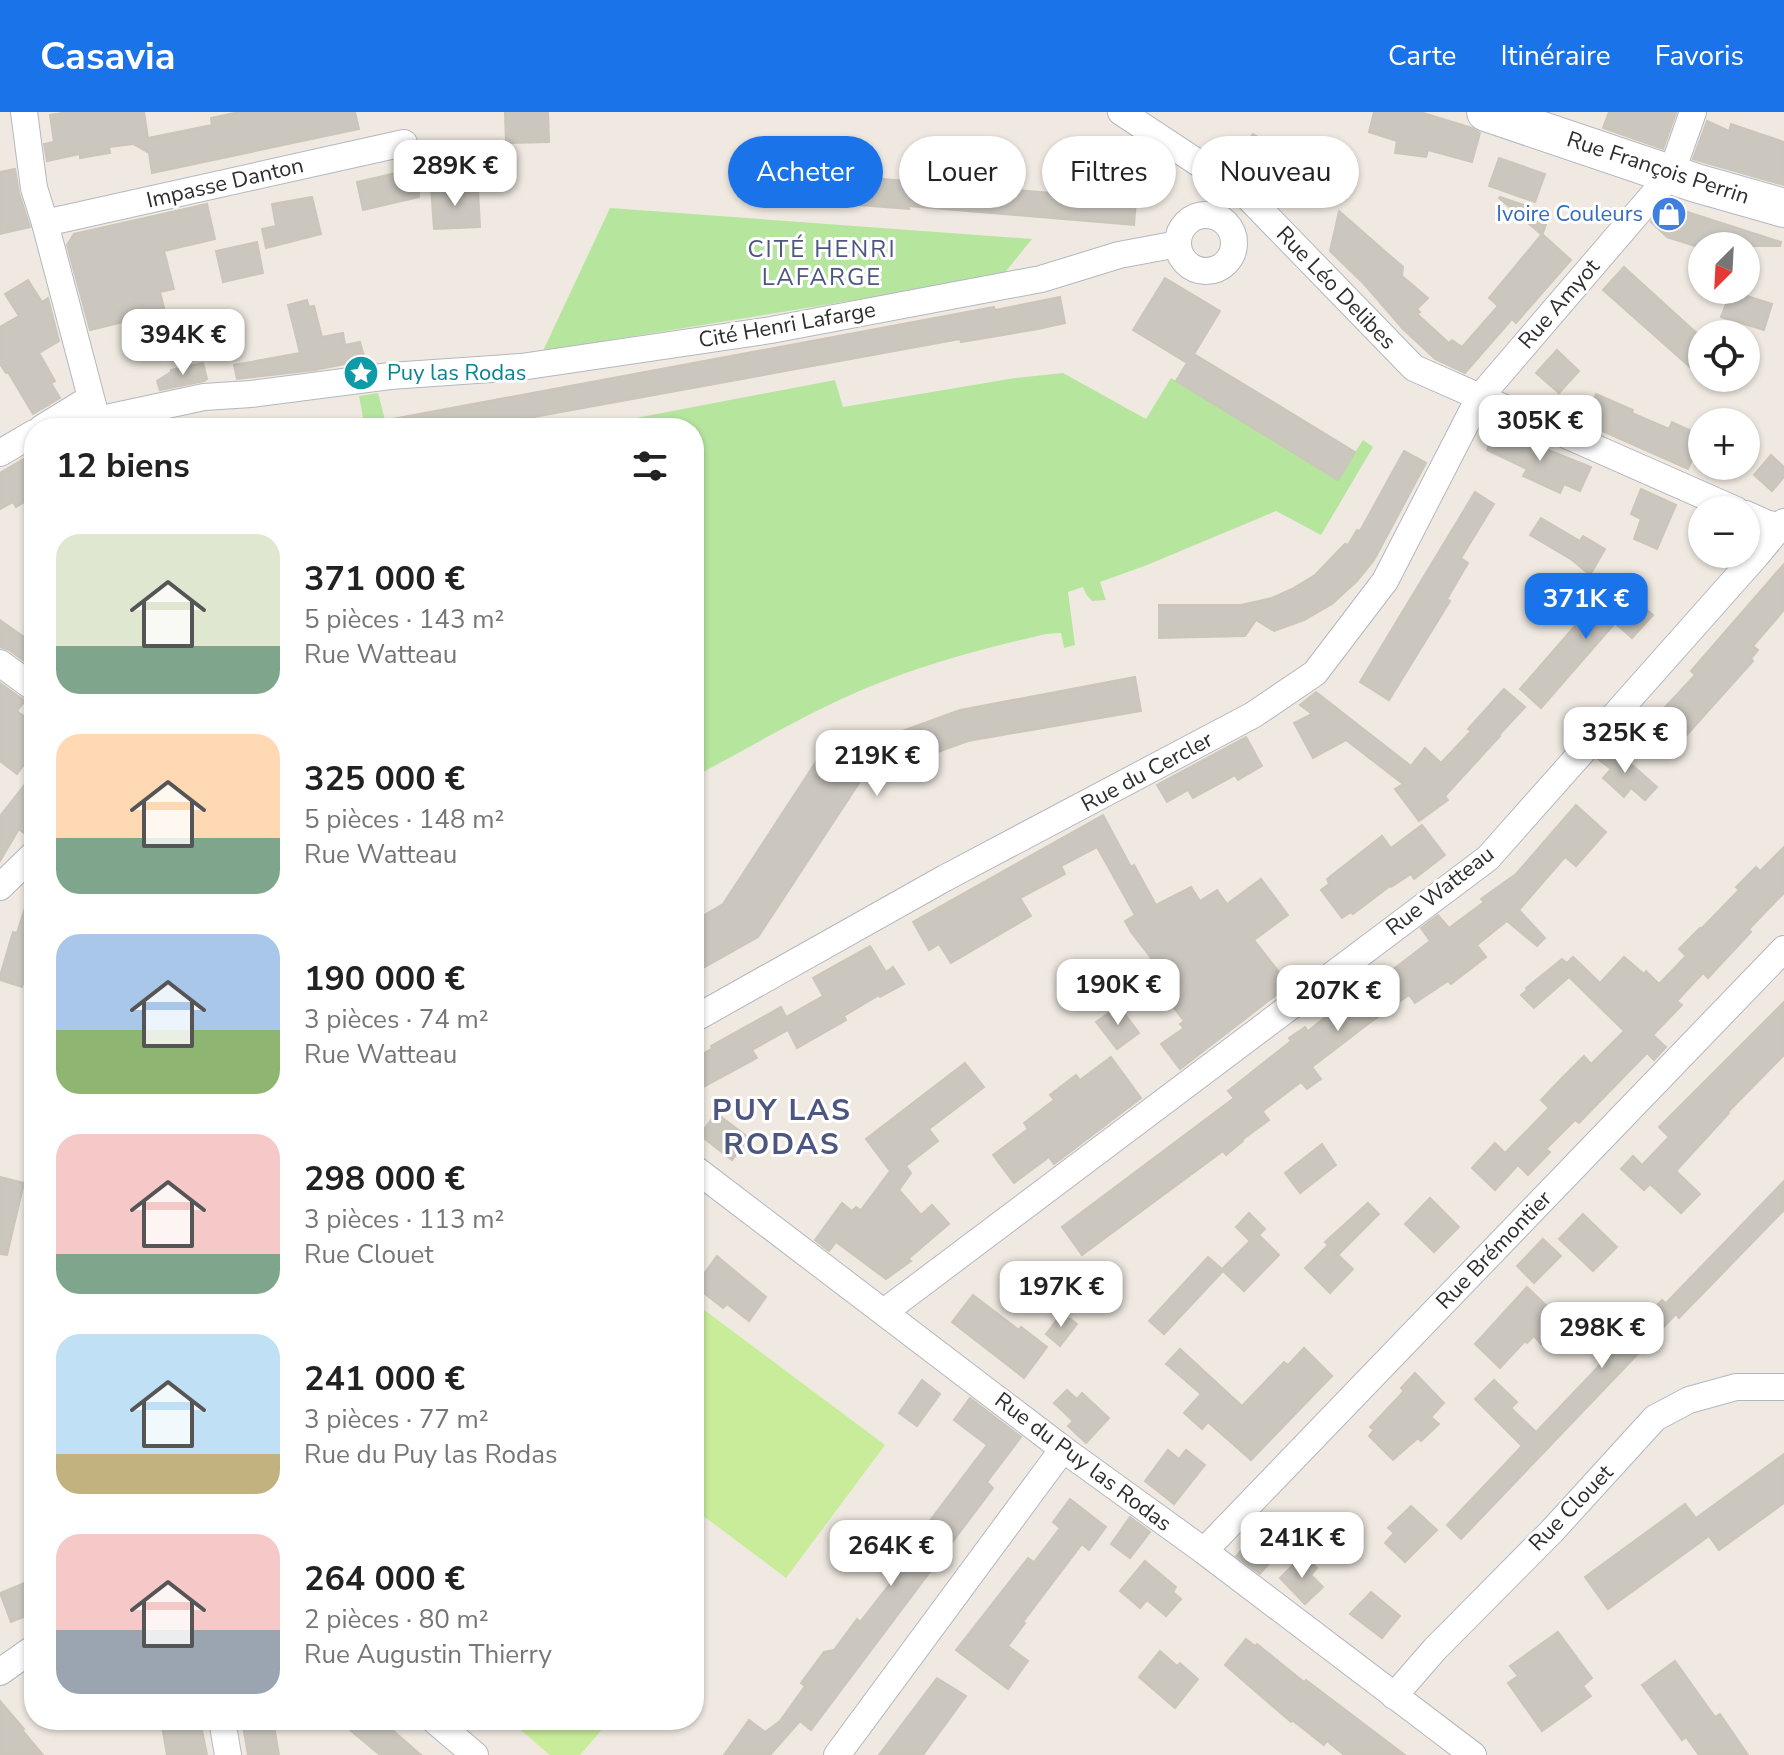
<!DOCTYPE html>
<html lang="fr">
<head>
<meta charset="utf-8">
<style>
  :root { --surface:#fff; --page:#f2f2f2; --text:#222; --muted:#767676; --accent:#1a73e8 }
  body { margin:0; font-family:"Nunito Sans",sans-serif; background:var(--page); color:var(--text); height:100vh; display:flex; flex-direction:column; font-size:30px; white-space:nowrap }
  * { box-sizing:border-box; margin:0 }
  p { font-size:26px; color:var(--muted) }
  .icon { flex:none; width:44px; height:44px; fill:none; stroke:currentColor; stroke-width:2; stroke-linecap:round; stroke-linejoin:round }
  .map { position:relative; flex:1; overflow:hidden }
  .drawer { position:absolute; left:24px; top:306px; width:680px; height:1312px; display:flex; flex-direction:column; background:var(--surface); border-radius:32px; box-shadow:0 2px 6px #0004 }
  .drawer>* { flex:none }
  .hud { position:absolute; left:728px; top:24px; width:760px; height:72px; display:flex; gap:16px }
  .needle { width:52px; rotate:204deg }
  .fabs { position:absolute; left:1688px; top:120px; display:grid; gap:16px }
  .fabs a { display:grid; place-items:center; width:72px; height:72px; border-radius:50%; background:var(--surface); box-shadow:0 2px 6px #0004; font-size:40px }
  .price { position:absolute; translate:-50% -68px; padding:0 18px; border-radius:16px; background:#fff; color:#222; font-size:26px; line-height:52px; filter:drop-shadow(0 2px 4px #0008) }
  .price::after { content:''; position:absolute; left:50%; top:48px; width:24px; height:18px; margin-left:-12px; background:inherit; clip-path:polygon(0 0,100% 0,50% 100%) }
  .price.selected { background:var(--accent); color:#fff }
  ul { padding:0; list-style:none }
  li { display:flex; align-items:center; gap:24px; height:200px; padding:0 32px }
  li span { display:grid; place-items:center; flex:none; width:224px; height:160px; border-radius:24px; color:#555 }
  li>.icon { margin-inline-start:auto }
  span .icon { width:96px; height:96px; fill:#fffc; stroke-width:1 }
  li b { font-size:34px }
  h2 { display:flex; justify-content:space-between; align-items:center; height:96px; padding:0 32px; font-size:34px }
  .tag { padding:0 28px; border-radius:36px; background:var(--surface); box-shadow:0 2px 6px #0004; font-size:28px; line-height:72px }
  .tag.selected { background:var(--accent); color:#fff }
  header { display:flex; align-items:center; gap:48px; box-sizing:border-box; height:112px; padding:0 40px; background:var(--accent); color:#fff }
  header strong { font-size:38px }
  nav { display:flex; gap:44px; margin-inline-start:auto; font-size:28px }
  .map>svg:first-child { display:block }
  .green { fill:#b6e59e }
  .pitch { fill:#c9ec9a }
  .building { fill:#cbc7bf; stroke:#cbc5ba; stroke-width:2 }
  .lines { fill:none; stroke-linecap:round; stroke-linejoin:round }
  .minor-casing { stroke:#b4b7c1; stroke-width:28 }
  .secondary-casing { stroke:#b4b7c1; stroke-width:40 }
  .minor { stroke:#fff; stroke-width:26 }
  .secondary { stroke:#fff; stroke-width:38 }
  .labels { text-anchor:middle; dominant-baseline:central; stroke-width:6; stroke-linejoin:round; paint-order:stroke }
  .street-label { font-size:22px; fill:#2e2e2e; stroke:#fff }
  .shop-label { font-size:22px; fill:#366cbe; stroke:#fff; text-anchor:end }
  .culture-label { font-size:22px; fill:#0d838f; stroke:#fff; text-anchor:start }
  .neighbourhood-label { font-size:24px; letter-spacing:2px; fill:#4d5680; stroke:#fff }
  .district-label { font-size:30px; font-weight:bold; letter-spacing:2px; fill:#4d5680; stroke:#fff }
</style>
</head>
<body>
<header>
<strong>Casavia</strong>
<nav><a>Carte</a><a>Itinéraire</a><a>Favoris</a></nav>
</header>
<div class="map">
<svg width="1784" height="1643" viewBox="0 0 1784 1643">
  <rect width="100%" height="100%" fill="#efe9e1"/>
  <g class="green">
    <polygon points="610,96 1032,127 1002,164 543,239"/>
    <path d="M1063,261l83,46 25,-41 166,102 26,-40 10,7 -52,88 -45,-24 -129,54 -47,17 6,18 -14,1 -6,-7 -3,-7 -15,5 7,53 -11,3 -3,-15 -15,1c-52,12 -103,25 -154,44 -67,24 -134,65 -198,99v-349h-73l-1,-7 215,-41 8,27 172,-29z"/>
    <polygon points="378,281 387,316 365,316 359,284"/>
  </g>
  <g class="pitch">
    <polygon points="699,1194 885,1333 786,1466 694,1397 694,1202"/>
    <polygon points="509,1608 610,1608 580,1643 550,1643"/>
  </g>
  <g class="building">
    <polygon points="68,0 144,0 148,26 212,13 211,6 239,0 355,0 359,17 152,61 149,41 133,32 109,35 110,41 80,46 80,42 47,49 44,32 54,30 50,3"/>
    <polygon points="505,0 548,0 549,30 506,31"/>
    <polygon points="1374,0 1420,0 1472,16 1480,21 1472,50 1428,38 1426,45 1395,41 1397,29 1369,20"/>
    <polygon points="1609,0 1673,0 1676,1 1663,37 1603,16"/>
    <polygon points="1707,9 1729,19 1731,12 1784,30 1784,73 1693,47"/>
    <polygon points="1253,22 1292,46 1290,49 1298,55 1281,81 1259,67 1257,70 1238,58 1240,55 1226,46 1236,30 1244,35"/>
    <polygon points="1499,46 1545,62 1535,90 1489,74"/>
    <polygon points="418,56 419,85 363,98 357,70"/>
    <polygon points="15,57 19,81 30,115 0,122 0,60"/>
    <polygon points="740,57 872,68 872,66 1136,88 1134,113 908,94 909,97 738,84"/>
    <polygon points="465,74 466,80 478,79 480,115 434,117 431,75"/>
    <polygon points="312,85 321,122 266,136 262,117 276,114 272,92"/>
    <polygon points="1500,85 1550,102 1542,123 1499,86"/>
    <polygon points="207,92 215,127 164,139 174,177 160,180 165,200 90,218 67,133 74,122"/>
    <polygon points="1675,96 1781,130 1780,134 1695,134 1667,125 1651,110 1659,100"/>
    <polygon points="1339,99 1403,155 1402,164 1428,186 1417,197 1420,200 1417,202 1449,231 1452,228 1462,235 1498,194 1489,186 1542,122 1571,148 1516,211 1512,207 1465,261 1435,247 1403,217 1364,172 1330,139"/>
    <polygon points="257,130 263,161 223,170 216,139"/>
    <polygon points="1624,155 1702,226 1702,242 1690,255 1603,178"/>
    <polygon points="1165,166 1220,199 1194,242 1355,340 1338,368 1176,269 1187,251 1133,218"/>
    <polygon points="28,168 42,190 48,186 59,229 39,241 55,269 51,271 60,286 33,302 8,260 6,261 0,252 0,215 19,204 5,182"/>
    <polygon points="1731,179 1772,192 1764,218 1721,205"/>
    <polygon points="1060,185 1065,211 1038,217 961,230 960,227 474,316 393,316 392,307 994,195 995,198"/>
    <polygon points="307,188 309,195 314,194 322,225 343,221 345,233 360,230 365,248 315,258 237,267 234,253 300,241 288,193"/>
    <polygon points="1557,238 1579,259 1559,281 1536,261"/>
    <polygon points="203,251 207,267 204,269 160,278 157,269 171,260 171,258"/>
    <polygon points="1596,282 1633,298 1632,301 1669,317 1672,310 1702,324 1688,357 1584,311"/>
    <polygon points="1495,320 1502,323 1503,320 1591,355 1580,379 1564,372 1560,381 1523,364 1527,357 1487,338"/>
    <polygon points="1404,339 1426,351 1374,448 1357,469 1332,492 1304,508 1274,519 1256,508 1245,524 1159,526 1159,493 1241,493 1272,486 1292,477 1315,463 1345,432 1348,433 1357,418 1360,419"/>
    <polygon points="34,341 34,384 16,395 13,390 0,397 0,361"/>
    <polygon points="1771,343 1784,355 1784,365 1772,379 1754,363"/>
    <polygon points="1641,377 1676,393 1657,437 1634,427 1641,407 1631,402"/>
    <polygon points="1475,380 1494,392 1461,446 1468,451 1447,487 1450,489 1389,588 1360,570"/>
    <polygon points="1541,406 1580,429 1583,424 1605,437 1590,463 1572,448 1530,423"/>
    <polygon points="1784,452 1784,498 1753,534 1758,538 1751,547 1753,549 1683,627 1657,604 1695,563 1691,559"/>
    <polygon points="1614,469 1653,503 1632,526 1615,511 1541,596 1520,577"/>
    <polygon points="0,508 34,532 34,556 9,538 0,535"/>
    <polygon points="1135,565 1141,599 968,629 861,668 758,825 694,861 694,809 723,792 821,642 828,646 960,598"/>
    <polygon points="0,571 25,589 17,599 34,612 26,622 34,628 34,639 17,662 0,649"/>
    <polygon points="1504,577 1525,595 1499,623 1500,624 1445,684 1448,688 1419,709 1395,677 1403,672 1346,628 1313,646 1294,611 1312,602 1300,593 1316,580 1411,654 1425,636 1441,651 1471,619 1468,617"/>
    <polygon points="1246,625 1262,654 1238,668 1235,663 1193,686 1188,678 1167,690 1157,673"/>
    <polygon points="1607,637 1614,637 1657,675 1645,688 1631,676 1624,685 1603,666 1611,657 1598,647"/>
    <polygon points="34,661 34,711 25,722 19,717 0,749 0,704"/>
    <polygon points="1576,693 1606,720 1576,754 1565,745 1519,798 1545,826 1537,834 1507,809 1477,833 1486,845 1451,872 1448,869 1415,891 1409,883 1368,912 1312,955 1321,967 1307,977 1301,970 1264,998 1263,1000 1269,1008 1242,1028 1243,1029 1226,1043 1223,1039 1082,1143 1062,1115 1234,986 1228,979 1291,929 1289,926 1305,915 1308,919 1332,900 1334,902 1365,880 1360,874 1376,862 1378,865 1389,857 1391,859 1430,829 1421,816 1438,803 1449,816 1484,790 1481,787 1516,762"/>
    <polygon points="1103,703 1131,755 1134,753 1156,793 1191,775 1200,789 1217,778 1227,792 1261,767 1288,803 1254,828 1289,873 1180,957 1161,932 1184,916 1180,912 1184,909 1159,876 1168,868 1131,820 1125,809 1135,803 1097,735 1061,754 1065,762 1020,786 1031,804 951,851 939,832 929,838 913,810"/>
    <polygon points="1422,713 1445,743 1414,767 1411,762 1391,775 1390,774 1353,802 1351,800 1342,806 1321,778 1329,772 1327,767 1382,724 1391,736"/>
    <polygon points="1784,735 1784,781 1749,817 1751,820 1708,866 1703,861 1677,889 1682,893 1653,923 1666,935 1654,948 1647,941 1579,1011 1575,1008 1546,1037 1550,1040 1528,1063 1518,1053 1495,1078 1472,1056 1495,1031 1505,1041 1549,996 1541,988 1562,966 1584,944 1591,952 1624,919 1569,865 1534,896 1521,883 1527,878 1526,876 1562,847 1567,851 1573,845 1600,871 1624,845 1644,862 1646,859 1659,872 1686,844 1679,837 1700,816 1701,817 1739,778 1736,775 1756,755 1760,759"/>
    <polygon points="30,780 34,781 34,869 25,866 22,875 0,868 0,864 13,820 17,821"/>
    <polygon points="870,834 886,860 893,855 904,872 880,885 879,883 844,904 846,908 797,936 788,918 752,938 757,946 694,980 694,946 712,937 711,934 781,895 786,905 823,884 813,866"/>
    <polygon points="1784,890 1784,943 1728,1000 1729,1001 1676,1059 1700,1082 1681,1101 1650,1072 1644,1078 1621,1057 1633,1044 1642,1053 1669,1025 1659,1015"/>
    <polygon points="1119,894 1139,921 1117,937 1096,910"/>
    <polygon points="1111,945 1141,986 1054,1052 1049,1045 1014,1071 993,1043 1028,1017 1024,1011 1054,988 1050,983 1076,963 1080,968"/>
    <polygon points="965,951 984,975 929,1017 938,1029 906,1054 911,1061 899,1078 921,1103 932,1093 949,1112 908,1147 911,1149 886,1167 836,1130 829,1139 815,1128 842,1091 852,1099 856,1095 861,1098 890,1059 866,1027"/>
    <polygon points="716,1001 749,1026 732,1048 700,1023"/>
    <polygon points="1322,1032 1336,1053 1300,1081 1285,1061"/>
    <polygon points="0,1065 24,1071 7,1143 0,1142"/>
    <polygon points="1784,1069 1784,1098 1679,1206 1676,1202 1461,1427 1447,1413 1522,1334 1475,1287 1494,1268 1517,1290 1511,1296 1536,1320 1662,1188 1671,1196 1666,1191"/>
    <polygon points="1430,1086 1459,1115 1434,1140 1405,1112"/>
    <polygon points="1368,1091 1379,1102 1338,1143 1333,1138 1353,1157 1330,1181 1305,1156 1328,1133 1325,1130"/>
    <polygon points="1249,1101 1265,1117 1259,1123 1279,1143 1244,1179 1223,1159 1164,1222 1149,1209 1208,1145 1222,1157 1250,1129 1236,1115"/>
    <polygon points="1583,1102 1617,1135 1593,1159 1559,1127"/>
    <polygon points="1543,1127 1561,1144 1534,1171 1517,1154"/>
    <polygon points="717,1144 766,1185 749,1209 727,1192 723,1196 695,1174"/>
    <polygon points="1527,1175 1555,1202 1548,1209 1556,1216 1541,1232 1534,1224 1527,1231 1525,1229 1500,1256 1475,1232"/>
    <polygon points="973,1183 1019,1218 1021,1215 1047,1235 1024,1266 952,1210"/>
    <polygon points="1062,1201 1077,1212 1060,1234 1046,1222"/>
    <polygon points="1304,1236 1332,1264 1251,1348 1208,1310 1202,1317 1184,1301 1201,1282 1166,1252 1180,1237 1242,1294 1284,1250 1288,1253"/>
    <polygon points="1415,1261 1444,1291 1431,1305 1439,1312 1421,1329 1418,1326 1393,1348 1369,1324 1374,1318 1370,1315 1404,1279 1401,1276"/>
    <polygon points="922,1268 940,1282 917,1314 899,1301"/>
    <polygon points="1067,1278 1077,1287 1082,1281 1109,1306 1086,1331 1068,1314 1073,1309 1054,1291"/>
    <polygon points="970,1286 1021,1325 987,1370 993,1376 811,1618 800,1609 770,1643 724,1643 749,1608 765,1620 780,1609 805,1574 801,1571 824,1540 834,1538 857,1507 860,1510 903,1455 898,1451 987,1333 954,1308"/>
    <polygon points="1168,1338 1179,1347 1186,1338 1205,1353 1174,1392 1145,1369"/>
    <polygon points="1784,1342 1784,1391 1719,1438 1709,1424 1608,1497 1585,1465 1685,1392 1696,1406"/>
    <polygon points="1070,1387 1106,1415 1089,1438 1082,1432 1023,1510 1025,1511 1008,1534 1028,1549 1008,1577 956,1538 1028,1446 1034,1450 1060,1416 1053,1410"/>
    <polygon points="1411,1394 1437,1418 1405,1450 1385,1431 1394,1421 1388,1416"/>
    <polygon points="1130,1405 1150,1420 1130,1446 1111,1432"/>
    <polygon points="1251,1428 1272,1448 1260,1462 1236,1444"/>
    <polygon points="1305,1444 1317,1456 1311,1463 1323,1475 1305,1492 1280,1466 1297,1449 1298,1451"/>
    <polygon points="1145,1449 1176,1475 1173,1480 1181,1487 1166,1504 1147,1488 1140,1496 1120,1479"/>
    <polygon points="34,1467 34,1501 11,1510 0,1481"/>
    <polygon points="1371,1480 1400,1504 1382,1526 1350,1502"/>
    <polygon points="1558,1520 1592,1566 1583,1574 1591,1584 1542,1619 1508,1571 1518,1564 1510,1554"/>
    <polygon points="1246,1527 1255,1534 1257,1532 1304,1570 1306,1568 1405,1643 1344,1643 1327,1629 1324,1633 1292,1608 1291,1610 1225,1553"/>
    <polygon points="1160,1539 1177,1554 1180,1551 1198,1567 1175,1596 1139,1565"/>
    <polygon points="1675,1549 1715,1605 1720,1602 1748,1643 1699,1643 1686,1625 1682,1628 1642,1573"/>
    <polygon points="937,1566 966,1584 923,1643 879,1643"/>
    <polygon points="0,1589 24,1617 22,1618 43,1643 0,1643"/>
    <polygon points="161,1608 200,1608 207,1643 167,1643"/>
    <polygon points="242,1608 273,1608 279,1643 248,1643"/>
    <polygon points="338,1608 381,1608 421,1643 380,1643"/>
  </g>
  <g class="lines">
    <defs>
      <g id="minor">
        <polyline points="24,0 34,76 45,111 99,316"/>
        <polyline points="1121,0 1244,81 1414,256 1736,398"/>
        <circle cx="1206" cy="131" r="28"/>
        <polyline points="45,111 404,31"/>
        <polyline points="97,308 204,285 251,282 390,264 521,255 771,218 1041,167 1119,143 1178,132"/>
        <polyline points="42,316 81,292 91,289"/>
        <polyline points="0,341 34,321"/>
        <polyline points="1746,402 1768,412 1784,414"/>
        <polyline points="0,551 34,576"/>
        <polyline points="0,775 34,742"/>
        <polyline points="694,907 945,766 1253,603 1315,561 1385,469 1479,286 1671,62 1693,0"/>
        <polyline points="694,1056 1063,1337 1204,1439 1473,1643"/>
        <polyline points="884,1200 1488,746 1756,444 1784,410"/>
        <polyline points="1204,1439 1784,837"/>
        <polyline points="0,1560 34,1536"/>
        <polyline points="1394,1584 1435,1537 1552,1419 1655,1306 1689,1288 1736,1275 1784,1275"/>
        <polyline points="222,1608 228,1643"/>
        <polyline points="434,1608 475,1643"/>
        <polyline points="837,1643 1063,1337"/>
      </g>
      <polyline id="secondary" points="1486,0 1696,71 1784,96"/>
    </defs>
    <use href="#minor" class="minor-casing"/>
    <use href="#secondary" class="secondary-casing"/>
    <use href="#minor" class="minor"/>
    <use href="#secondary" class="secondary"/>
  </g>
  <defs>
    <symbol id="shop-disc" viewBox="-11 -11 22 22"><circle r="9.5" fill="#3f7fe0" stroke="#fff"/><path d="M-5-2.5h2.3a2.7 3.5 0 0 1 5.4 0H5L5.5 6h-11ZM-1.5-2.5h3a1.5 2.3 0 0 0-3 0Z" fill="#fff"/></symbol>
    <symbol id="sight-disc" viewBox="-11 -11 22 22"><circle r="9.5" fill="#0f9aa8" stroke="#fff"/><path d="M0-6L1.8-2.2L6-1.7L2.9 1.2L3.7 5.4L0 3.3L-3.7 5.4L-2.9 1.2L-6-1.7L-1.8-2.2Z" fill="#fff"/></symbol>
  </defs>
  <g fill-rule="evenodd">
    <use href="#shop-disc" x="1649" y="82" width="40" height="40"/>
    <use href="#sight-disc" x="341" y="241" width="40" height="40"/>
  </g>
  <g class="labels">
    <g class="street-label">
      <text transform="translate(1658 56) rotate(18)">Rue François Perrin</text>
      <text transform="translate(225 71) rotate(-13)">Impasse Danton</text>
      <text transform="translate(1336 176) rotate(46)">Rue Léo Delibes</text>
      <text transform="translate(1559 192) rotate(-49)">Rue Amyot</text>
      <text transform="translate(787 213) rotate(-10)">Cité Henri Lafarge</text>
      <text transform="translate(1147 660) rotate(-28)">Rue du Cercler</text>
      <text transform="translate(1440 779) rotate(-38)">Rue Watteau</text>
      <text transform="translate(1494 1138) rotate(-46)">Rue Brémontier</text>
      <text transform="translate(1083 1350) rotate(37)">Rue du Puy las Rodas</text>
      <text transform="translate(1571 1396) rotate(-46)">Rue Clouet</text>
    </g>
    <g class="shop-label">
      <text x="1643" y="102">Ivoire Couleurs</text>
    </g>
    <g class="culture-label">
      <text x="387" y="261">Puy las Rodas</text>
    </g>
    <g class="neighbourhood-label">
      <text x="822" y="137">CITÉ HENRI<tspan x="822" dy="28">LAFARGE</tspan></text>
    </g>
    <g class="district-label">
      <text x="782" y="998">PUY LAS<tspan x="782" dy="34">RODAS</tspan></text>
    </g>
  </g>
</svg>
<div class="fabs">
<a><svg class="needle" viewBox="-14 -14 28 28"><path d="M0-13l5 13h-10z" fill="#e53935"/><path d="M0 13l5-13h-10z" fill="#767676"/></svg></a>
<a><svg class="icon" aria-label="locate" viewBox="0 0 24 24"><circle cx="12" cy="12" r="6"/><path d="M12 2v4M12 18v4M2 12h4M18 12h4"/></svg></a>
<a>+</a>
<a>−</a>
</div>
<b class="price" style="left:455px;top:96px">289K €</b>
<b class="price" style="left:183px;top:265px">394K €</b>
<b class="price" style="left:1540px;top:351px">305K €</b>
<b class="price selected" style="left:1586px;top:529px">371K €</b>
<b class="price" style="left:1625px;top:663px">325K €</b>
<b class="price" style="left:877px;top:686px">219K €</b>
<b class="price" style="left:1118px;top:915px">190K €</b>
<b class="price" style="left:1338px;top:921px">207K €</b>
<b class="price" style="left:1061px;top:1217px">197K €</b>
<b class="price" style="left:1602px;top:1258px">298K €</b>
<b class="price" style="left:1302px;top:1468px">241K €</b>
<b class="price" style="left:891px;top:1476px">264K €</b>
<div class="hud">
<a class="tag selected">Acheter</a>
<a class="tag">Louer</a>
<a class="tag">Filtres</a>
<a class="tag">Nouveau</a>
</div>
<section class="drawer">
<h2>12 biens<svg class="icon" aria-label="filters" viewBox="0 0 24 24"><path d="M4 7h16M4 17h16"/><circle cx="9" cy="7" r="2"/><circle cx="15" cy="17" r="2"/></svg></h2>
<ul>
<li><span style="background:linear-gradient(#dfe7d0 70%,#7fa58c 0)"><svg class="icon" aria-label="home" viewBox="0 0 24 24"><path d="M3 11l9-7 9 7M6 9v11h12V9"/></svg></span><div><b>371 000 €</b><p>5 pièces · 143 m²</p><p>Rue Watteau</p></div></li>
<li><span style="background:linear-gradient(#ffd9b3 65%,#7fa58c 0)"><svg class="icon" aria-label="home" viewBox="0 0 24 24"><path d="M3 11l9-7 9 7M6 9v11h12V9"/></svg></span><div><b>325 000 €</b><p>5 pièces · 148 m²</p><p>Rue Watteau</p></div></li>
<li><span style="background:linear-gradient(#a9c7e8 60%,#8fb573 0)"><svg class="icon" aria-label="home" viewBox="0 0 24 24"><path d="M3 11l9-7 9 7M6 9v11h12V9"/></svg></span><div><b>190 000 €</b><p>3 pièces · 74 m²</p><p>Rue Watteau</p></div></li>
<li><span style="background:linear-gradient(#f6c9c9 75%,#7fa58c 0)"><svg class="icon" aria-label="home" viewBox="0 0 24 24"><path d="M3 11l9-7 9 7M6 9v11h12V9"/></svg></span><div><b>298 000 €</b><p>3 pièces · 113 m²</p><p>Rue Clouet</p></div></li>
<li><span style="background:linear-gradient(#bfe0f5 75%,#c2b280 0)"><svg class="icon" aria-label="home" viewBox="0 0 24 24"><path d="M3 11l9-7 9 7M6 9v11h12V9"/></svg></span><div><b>241 000 €</b><p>3 pièces · 77 m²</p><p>Rue du Puy las Rodas</p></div></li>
<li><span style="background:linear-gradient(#f6c9c9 60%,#9aa5b1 0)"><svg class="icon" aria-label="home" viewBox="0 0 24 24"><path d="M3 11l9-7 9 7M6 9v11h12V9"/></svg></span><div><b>264 000 €</b><p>2 pièces · 80 m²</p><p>Rue Augustin Thierry</p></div></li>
</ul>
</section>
</div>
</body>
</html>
